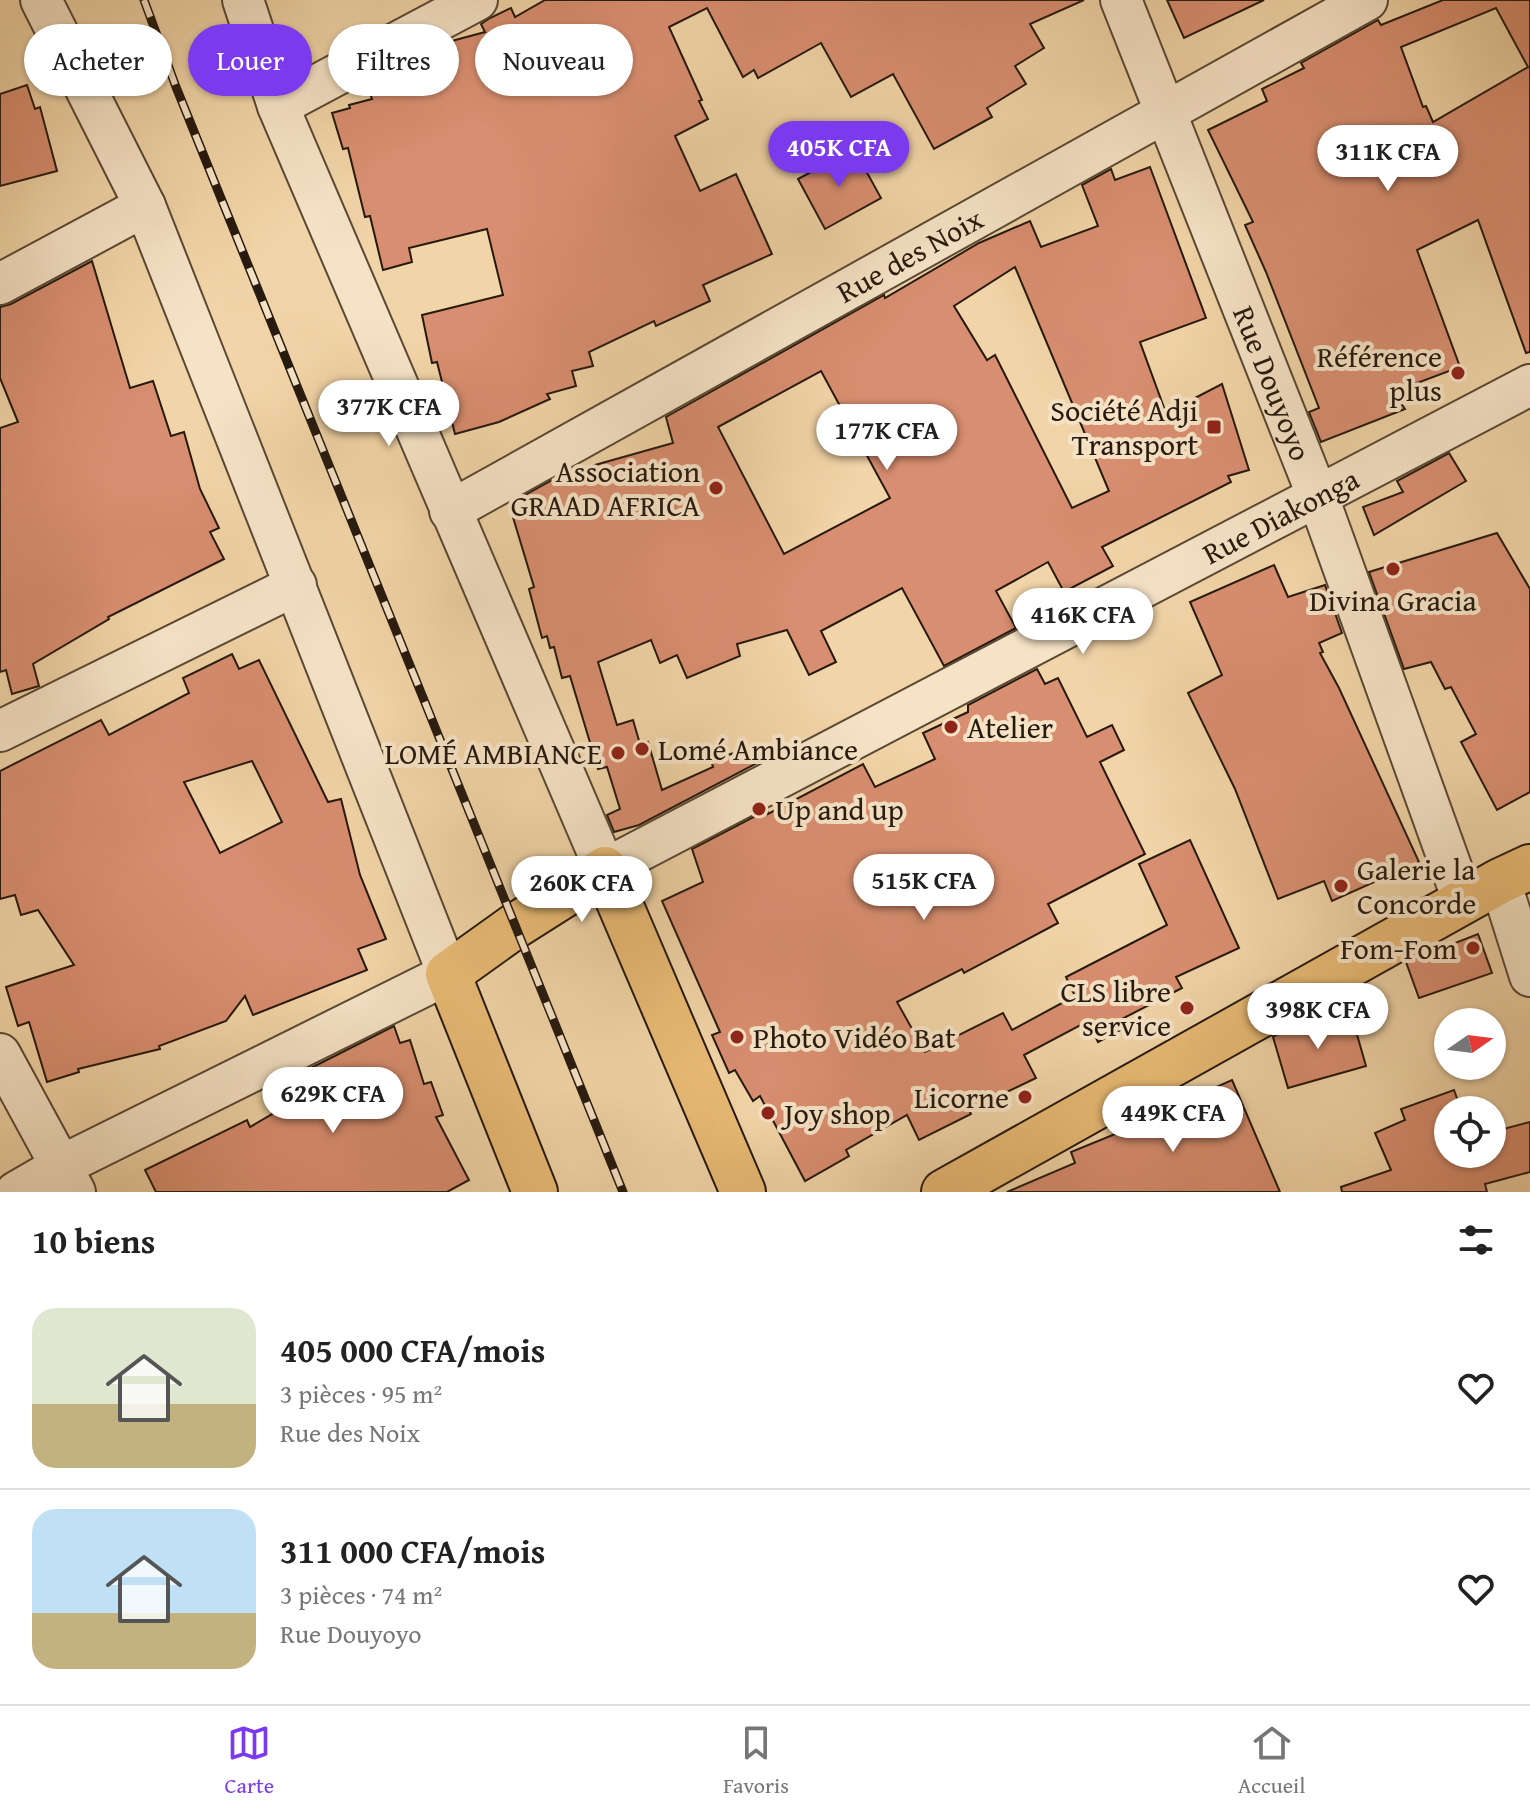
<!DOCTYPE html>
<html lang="fr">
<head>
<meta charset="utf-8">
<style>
  :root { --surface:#fff; --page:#f6f6f6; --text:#222; --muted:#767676; --line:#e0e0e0; --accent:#7c3aed }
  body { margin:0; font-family:"Gentium Book Plus",serif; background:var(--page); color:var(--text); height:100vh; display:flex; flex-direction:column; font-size:30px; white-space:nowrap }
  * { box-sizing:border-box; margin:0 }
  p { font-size:26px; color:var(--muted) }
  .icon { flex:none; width:44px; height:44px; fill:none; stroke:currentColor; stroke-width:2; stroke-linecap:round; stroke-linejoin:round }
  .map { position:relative; height:1192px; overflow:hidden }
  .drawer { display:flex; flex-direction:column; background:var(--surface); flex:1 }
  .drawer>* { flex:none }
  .banner { position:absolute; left:24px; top:24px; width:800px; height:72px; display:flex; gap:16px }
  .needle { width:52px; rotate:76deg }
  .tools { position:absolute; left:1434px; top:1008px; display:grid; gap:16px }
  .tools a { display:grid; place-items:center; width:72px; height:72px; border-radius:50%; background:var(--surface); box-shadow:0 2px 6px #0004; font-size:40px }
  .price { position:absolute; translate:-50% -68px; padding:0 18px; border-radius:28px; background:#fff; color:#222; font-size:26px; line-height:52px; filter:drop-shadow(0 2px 4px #0008) }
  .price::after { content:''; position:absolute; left:50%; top:48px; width:24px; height:18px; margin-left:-12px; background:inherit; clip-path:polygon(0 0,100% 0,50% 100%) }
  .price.selected { background:var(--accent); color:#fff }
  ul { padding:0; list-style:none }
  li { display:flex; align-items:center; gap:24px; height:200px; padding:0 32px }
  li+li { border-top:2px solid var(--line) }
  li span { display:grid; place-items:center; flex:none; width:224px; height:160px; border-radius:24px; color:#555 }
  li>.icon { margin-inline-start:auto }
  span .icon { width:96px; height:96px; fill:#fffc; stroke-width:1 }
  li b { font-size:34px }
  h2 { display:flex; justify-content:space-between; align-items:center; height:96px; padding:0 32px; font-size:34px }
  .chip { padding:0 28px; border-radius:36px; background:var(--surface); box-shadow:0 2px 6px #0004; font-size:28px; line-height:72px }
  .chip.selected { background:var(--accent); color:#fff }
  .tabs { display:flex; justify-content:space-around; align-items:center; height:112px; border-top:2px solid var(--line); background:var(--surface); font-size:22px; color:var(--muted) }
  .tabs a { display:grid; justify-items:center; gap:4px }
  .tabs .selected { color:var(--accent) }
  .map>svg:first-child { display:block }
  .building { fill:#d88e70; stroke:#26190e; stroke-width:2; fill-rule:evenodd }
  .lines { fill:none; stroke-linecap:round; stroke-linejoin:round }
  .minor-casing { stroke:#594834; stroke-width:44 }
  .major-casing { stroke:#26190e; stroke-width:48 }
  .minor { stroke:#f6e3c6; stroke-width:40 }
  .major { stroke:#e8ba74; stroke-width:44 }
  .rail-casing { stroke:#26190e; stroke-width:9 }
  .rail { stroke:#f6e3c6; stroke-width:6; stroke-dasharray:18; stroke-linecap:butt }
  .poi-dot { fill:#8f2418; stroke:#f6e3c6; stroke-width:3 }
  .labels { text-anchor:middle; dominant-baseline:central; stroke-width:8; stroke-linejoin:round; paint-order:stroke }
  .street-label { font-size:30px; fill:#26190e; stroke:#f6e3c6 }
  .poi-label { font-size:30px; fill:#26190e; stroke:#f6e3c6; text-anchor:end }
</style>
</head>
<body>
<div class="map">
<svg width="1530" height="1192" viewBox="0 0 1530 1192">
  <rect width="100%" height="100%" fill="#f1d4a7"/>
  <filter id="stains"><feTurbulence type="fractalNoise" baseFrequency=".0025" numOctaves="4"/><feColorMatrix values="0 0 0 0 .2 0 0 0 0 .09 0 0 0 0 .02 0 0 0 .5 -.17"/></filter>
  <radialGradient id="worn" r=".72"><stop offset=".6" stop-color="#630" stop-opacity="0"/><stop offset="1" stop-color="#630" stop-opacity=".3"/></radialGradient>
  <g class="building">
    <polygon points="545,0 1084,0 1030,24 1044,48 1015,66 1026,84 987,108 992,117 934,149 893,74 851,97 821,43 758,78 754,70 743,77 707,8 669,27 702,100 699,101 708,119 675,136 700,191 736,174 772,254 703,285 710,301 656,326 654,321 589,352 593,366 572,371 576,386 547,394 550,399 499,422 455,434 437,362 432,363 422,315 503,295 487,229 409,248 412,262 383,270 370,216 365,217 348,148 343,149 332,113 350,108 349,105 372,99 367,85 379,78 419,67 417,58 445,49 444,44 448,42 485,32 481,24 490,18 511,8 515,17"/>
    <polygon points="1167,0 1264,0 1184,38"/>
    <path d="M1443,0h87v352l-4,1 -48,-133 -61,30 43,117 -67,25 12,17 -84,33 -12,-30 10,-4 -53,-136 -21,-47 8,-3 -45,-92 59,-29 -5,-12 42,-21 -3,-5 77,-43 3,5zM1496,8l32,59 -95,55 -7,-16 -3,1 -22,-60z"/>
    <polygon points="27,85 35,109 40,107 57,171 0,186 0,94"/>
    <polygon points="854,149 881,198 825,229 798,179"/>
    <path d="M1150,167l56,151 -66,24 26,71 56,-29 27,86 -21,6 3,6 -129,65 11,19 -49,26 -16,-30 -52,29 20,37 -72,38 -42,-78 -81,43 15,31 -27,13 -22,-45 -50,14 3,12 -53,22 -10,-23 -17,8 -9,-23 -53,22 19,63 16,-5 7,24 8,-2 14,48 51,-23 -2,-7 46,-14 2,16 -120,63 -25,7 -7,-17 13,-6 -13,-42 -9,2 -28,-93 -8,2 -8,-31 -4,1 -3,-12 -5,2 -13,-49 5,-2 -25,-83 54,-30 110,-31 -7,-26 218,-122 1,3 94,-55 51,-22 11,26 57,-21 -16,-41 29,-16 4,11zM1015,267l94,224 -37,17 -77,-153 -8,5 -33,-54zM821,371l69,127 -106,56 -66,-127z"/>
    <polygon points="92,261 130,388 153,381 171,436 184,432 200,489 219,528 210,532 224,559 108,617 109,619 33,664 39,686 12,694 6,670 0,672 0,428 18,422 0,378 0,307 11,304"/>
    <polygon points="1449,453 1466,481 1374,535 1363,507 1403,492 1397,481"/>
    <polygon points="1497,533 1530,589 1530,792 1497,810 1461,742 1476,734 1451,687 1445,689 1431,662 1404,669 1369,572"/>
    <polygon points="1274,565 1288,597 1325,585 1342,633 1319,643 1323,652 1320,653 1339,688 1419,862 1332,901 1324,881 1278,899 1235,789 1188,693 1222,675 1190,602"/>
    <path d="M232,654l7,15 20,-9 69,142 13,-3 19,76 26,64 -28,10 9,21 -114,45 -8,-19 -19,25 -67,25 1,3 -82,20 1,3 -32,10 -18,-60 -11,4 -12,-39 68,-22 -36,-55 -17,5 -6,-20 -15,4v-128l101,-51 8,15 80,-42 -6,-15zM252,761l30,61 -62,31 -36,-71z"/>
    <polygon points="1037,669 1045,684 1058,678 1087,737 1112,725 1124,750 1100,762 1145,854 1048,904 1058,923 964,973 962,969 897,1002 925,1052 1003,1013 1012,1030 1075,996 1066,977 1167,925 1139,864 1190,840 1239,948 1176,977 1182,988 1118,1021 1122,1029 1098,1042 1088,1021 1024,1055 1036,1078 969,1110 971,1114 919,1140 907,1115 846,1150 849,1156 805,1181 760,1096 753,1101 735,1070 729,1073 712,1035 720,1032 662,901 703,882 692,849 767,810 768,814 863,764 875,787 935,759 923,733 968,712 968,705"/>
    <polygon points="1478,934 1492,973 1419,998 1406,962"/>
    <polygon points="1352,1017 1366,1066 1288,1088 1273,1037 1292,1026 1318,1019 1320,1026"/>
    <polygon points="394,1026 400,1043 410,1040 424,1084 431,1082 443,1115 436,1117 469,1180 447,1192 156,1192 145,1170 247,1120 250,1127 315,1089 305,1071"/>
    <polygon points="1232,1080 1280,1192 1007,1192 1075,1163 1071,1152 1120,1132 1123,1137 1189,1103 1187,1100"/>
    <polygon points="1454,1090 1461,1110 1448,1110 1448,1154 1492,1154 1492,1132 1530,1122 1530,1172 1485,1184 1487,1192 1342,1192 1341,1187 1391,1170 1375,1133 1405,1120 1401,1109"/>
  </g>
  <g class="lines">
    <defs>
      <g id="minor">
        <path id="s1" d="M243,0l35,106 327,763 925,-484"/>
        <path id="s2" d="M1121,0l197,497 146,406"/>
        <polyline points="278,106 477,0"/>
        <polyline points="0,284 145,206"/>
        <path id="s3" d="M450,511l917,-511"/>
        <polyline points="0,731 296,585"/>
        <polyline points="1500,881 1530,976"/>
        <polyline points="0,1054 75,1192"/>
        <polyline points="16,1192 61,1166 448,974 145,206 41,0"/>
      </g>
      <g id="major">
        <polyline points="535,1192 448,974 515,926 605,869 743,1192"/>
        <polyline points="944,1192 1500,881 1530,867"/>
      </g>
    </defs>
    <use href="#minor" class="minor-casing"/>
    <use href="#major" class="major-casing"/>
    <use href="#minor" class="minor"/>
    <use href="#major" class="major"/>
    <defs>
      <polyline id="rail" points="144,0 176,87 623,1192"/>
    </defs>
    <use href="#rail" class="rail-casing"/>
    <use href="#rail" class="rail"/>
  </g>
  <g class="poi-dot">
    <circle cx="1458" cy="373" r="8"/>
    <rect x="1206" y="419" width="16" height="16" rx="4"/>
    <circle cx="716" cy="488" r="8"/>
    <circle cx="1393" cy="569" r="8"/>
    <circle cx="951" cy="727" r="8"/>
    <circle cx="642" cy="749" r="8"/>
    <circle cx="618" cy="753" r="8"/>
    <circle cx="759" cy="809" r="8"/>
    <circle cx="1341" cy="886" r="8"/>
    <circle cx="1473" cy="948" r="8"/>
    <circle cx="1187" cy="1008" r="8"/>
    <circle cx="737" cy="1037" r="8"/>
    <circle cx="1025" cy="1097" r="8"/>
    <circle cx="768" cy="1113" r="8"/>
  </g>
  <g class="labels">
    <g class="street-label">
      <text stroke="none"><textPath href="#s3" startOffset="526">Rue des Noix</textPath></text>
      <text stroke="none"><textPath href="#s2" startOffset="412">Rue Douyoyo</textPath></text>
      <text stroke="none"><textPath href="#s1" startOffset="1704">Rue Diakonga</textPath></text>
    </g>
    <g class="poi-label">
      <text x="1442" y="356">Référence<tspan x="1442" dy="34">plus</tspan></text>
      <text x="1198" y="410">Société Adji<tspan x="1198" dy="34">Transport</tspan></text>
      <text x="700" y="471">Association<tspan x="700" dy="34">GRAAD AFRICA</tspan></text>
      <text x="1393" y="600" text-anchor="middle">Divina Gracia</text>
      <text x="967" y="727" text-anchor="start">Atelier</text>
      <text x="658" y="749" text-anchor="start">Lomé Ambiance</text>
      <text x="602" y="753">LOMÉ AMBIANCE</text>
      <text x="775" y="809" text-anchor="start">Up and up</text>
      <text x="1357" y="869" text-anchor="start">Galerie la<tspan x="1357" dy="34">Concorde</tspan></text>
      <text x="1457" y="948">Fom-Fom</text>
      <text x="1171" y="991">CLS libre<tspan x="1171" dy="34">service</tspan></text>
      <text x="753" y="1037" text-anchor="start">Photo Vidéo Bat</text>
      <text x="1009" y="1097">Licorne</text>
      <text x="784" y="1113" text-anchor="start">Joy shop</text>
    </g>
  </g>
  <rect width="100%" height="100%" filter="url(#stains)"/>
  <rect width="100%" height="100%" fill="url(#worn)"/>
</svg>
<div class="tools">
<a><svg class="needle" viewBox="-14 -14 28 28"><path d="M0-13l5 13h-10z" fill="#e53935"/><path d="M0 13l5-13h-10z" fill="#767676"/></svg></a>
<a><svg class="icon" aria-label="locate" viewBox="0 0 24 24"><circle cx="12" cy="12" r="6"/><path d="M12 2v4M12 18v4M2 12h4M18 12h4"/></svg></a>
</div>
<b class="price selected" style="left:839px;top:189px">405K CFA</b>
<b class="price" style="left:1388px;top:193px">311K CFA</b>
<b class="price" style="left:389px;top:448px">377K CFA</b>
<b class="price" style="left:887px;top:472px">177K CFA</b>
<b class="price" style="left:1083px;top:656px">416K CFA</b>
<b class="price" style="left:924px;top:922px">515K CFA</b>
<b class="price" style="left:582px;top:924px">260K CFA</b>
<b class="price" style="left:1318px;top:1051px">398K CFA</b>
<b class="price" style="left:333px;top:1135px">629K CFA</b>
<b class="price" style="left:1173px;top:1154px">449K CFA</b>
<div class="banner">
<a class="chip">Acheter</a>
<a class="chip selected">Louer</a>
<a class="chip">Filtres</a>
<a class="chip">Nouveau</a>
</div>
</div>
<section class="drawer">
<h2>10 biens<svg class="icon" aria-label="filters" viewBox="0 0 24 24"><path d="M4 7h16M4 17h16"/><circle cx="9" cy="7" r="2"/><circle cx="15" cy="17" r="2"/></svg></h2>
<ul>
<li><span style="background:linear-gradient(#dfe7d0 60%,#c2b280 0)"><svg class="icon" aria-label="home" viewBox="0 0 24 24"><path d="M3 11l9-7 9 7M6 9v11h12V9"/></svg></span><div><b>405 000 CFA/mois</b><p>3 pièces · 95 m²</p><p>Rue des Noix</p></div><svg class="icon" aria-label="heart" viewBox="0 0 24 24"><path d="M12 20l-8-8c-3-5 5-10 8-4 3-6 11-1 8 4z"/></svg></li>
<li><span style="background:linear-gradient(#bfe0f5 65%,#c2b280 0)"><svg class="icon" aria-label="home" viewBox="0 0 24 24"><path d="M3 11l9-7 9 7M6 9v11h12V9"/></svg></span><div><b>311 000 CFA/mois</b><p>3 pièces · 74 m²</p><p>Rue Douyoyo</p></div><svg class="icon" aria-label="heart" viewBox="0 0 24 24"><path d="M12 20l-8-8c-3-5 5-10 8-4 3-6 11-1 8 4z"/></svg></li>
</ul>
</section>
<nav class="tabs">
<a class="selected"><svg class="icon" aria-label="map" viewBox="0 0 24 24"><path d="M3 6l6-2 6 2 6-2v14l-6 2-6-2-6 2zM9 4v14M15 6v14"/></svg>Carte</a>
<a><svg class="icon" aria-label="saved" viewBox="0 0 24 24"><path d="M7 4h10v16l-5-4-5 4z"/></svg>Favoris</a>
<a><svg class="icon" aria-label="home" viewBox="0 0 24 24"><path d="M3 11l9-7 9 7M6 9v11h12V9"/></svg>Accueil</a>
</nav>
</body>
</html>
